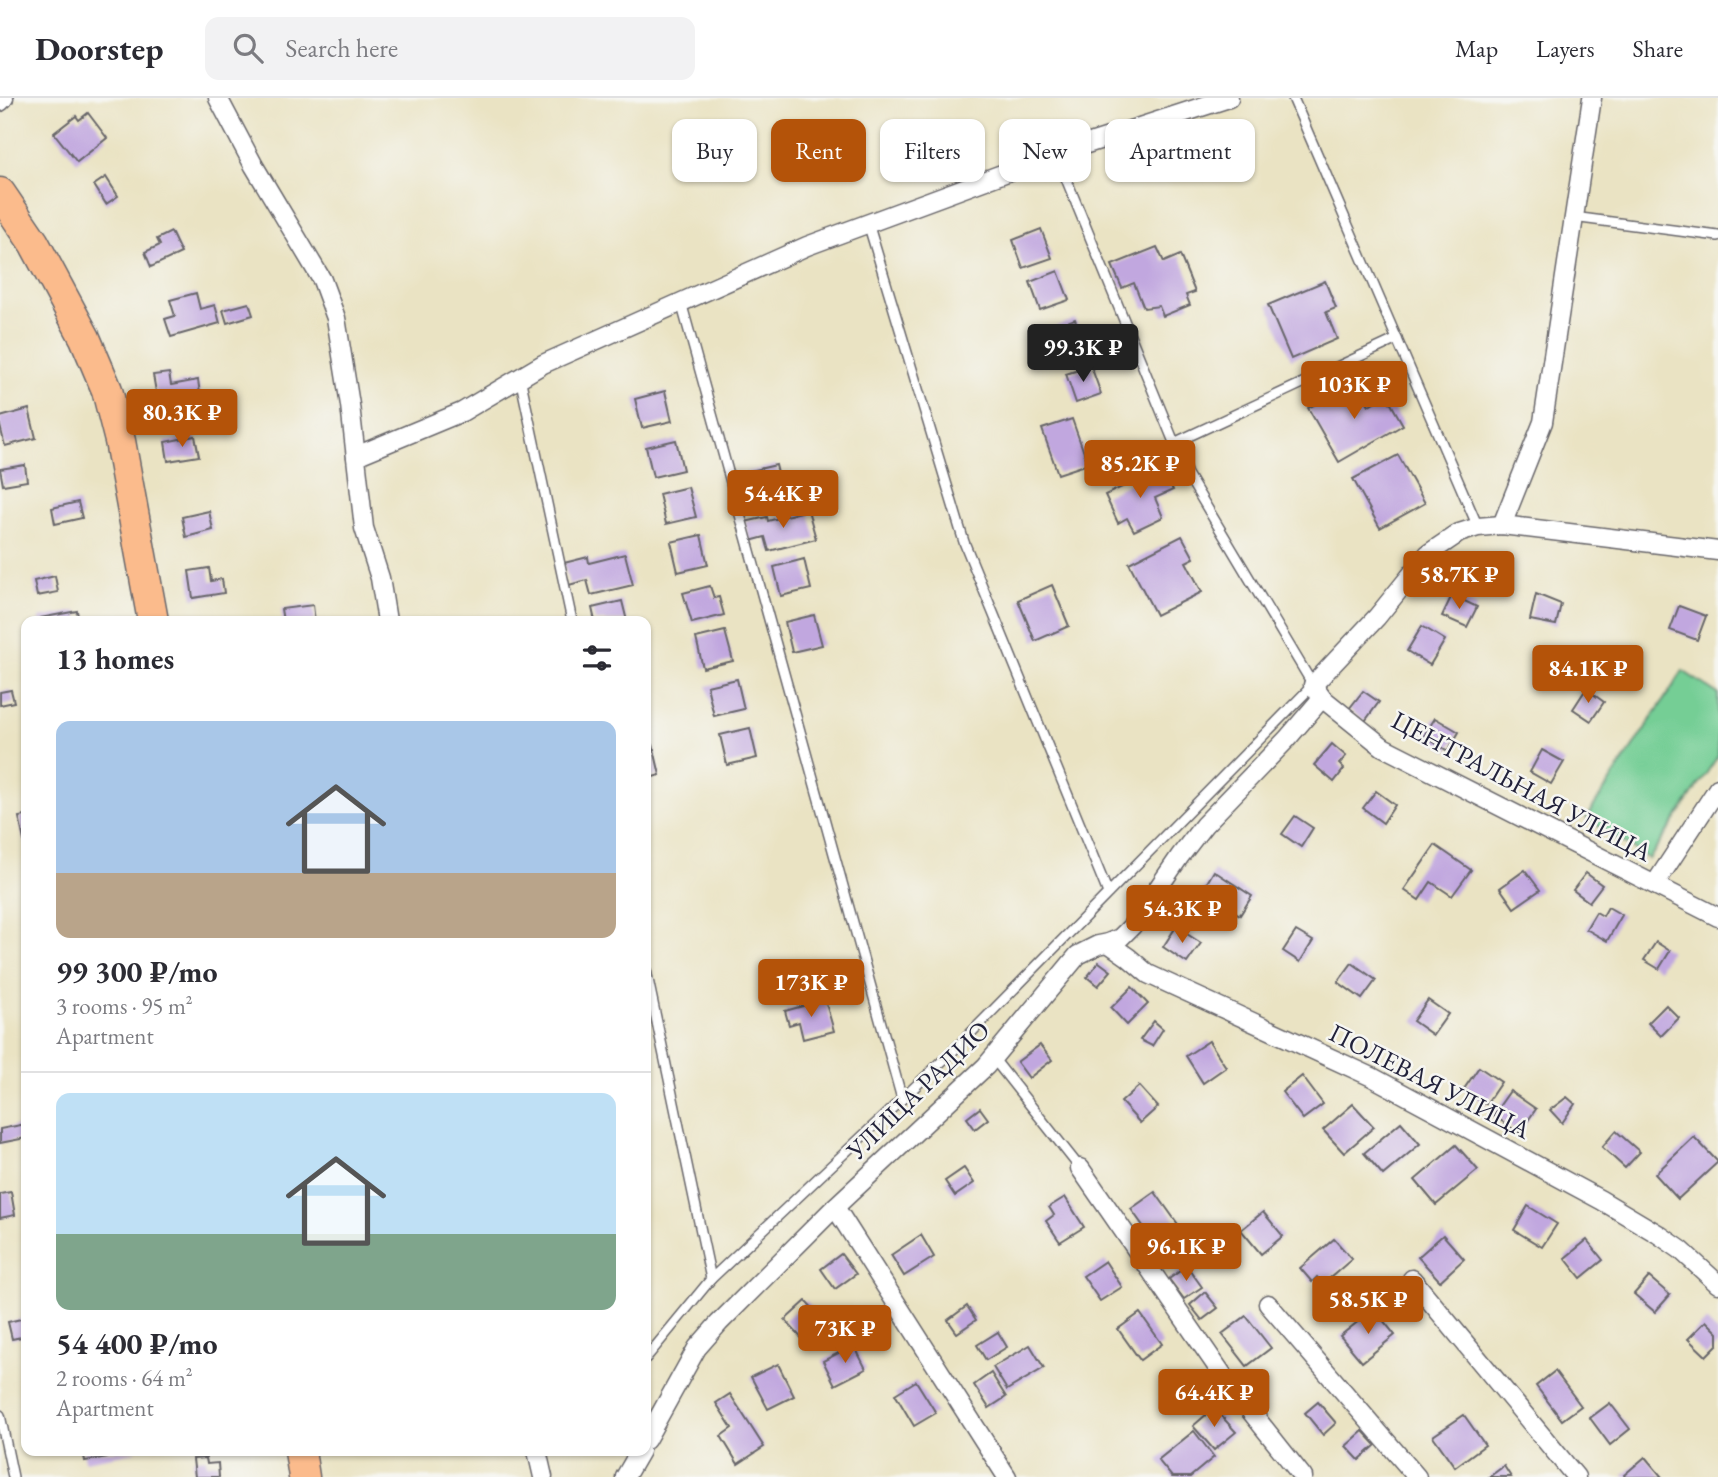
<!DOCTYPE html>
<html lang="en">
<head>
<meta charset="utf-8">
<style>
  :root { --surface:#fff; --page:#f2f2f3; --text:#2b2b33; --muted:#7c7c81; --line:#e1e1e2; --accent:#b45309 }
  body { margin:0; font-family:"EB Garamond",serif; background:var(--page); color:var(--text); height:100vh; display:flex; flex-direction:column; font-size:26px; white-space:nowrap }
  * { box-sizing:border-box; margin:0 }
  p { font-size:23px; color:var(--muted) }
  .icon { flex:none; width:38px; height:38px; fill:none; stroke:currentColor; stroke-width:2; stroke-linecap:round; stroke-linejoin:round }
  .map { position:relative; flex:1; overflow:hidden }
  .drawer { position:absolute; left:21px; top:518px; width:630px; height:840px; display:flex; flex-direction:column; background:var(--surface); border-radius:14px; box-shadow:0 2px 5px #0004 }
  .drawer>* { flex:none }
  .top-card { position:absolute; left:672px; top:21px; width:665px; height:63px; display:flex; gap:14px }
  .price { position:absolute; translate:-50% -60px; padding:0 16px; border-radius:7px; background:var(--accent); color:#fff; font-size:23px; line-height:46px; filter:drop-shadow(0 2px 4px #0008) }
  .price::after { content:''; position:absolute; left:50%; top:42px; width:21px; height:16px; margin-left:-10px; background:inherit; clip-path:polygon(0 0,100% 0,50% 100%) }
  .price.on { background:#222; color:#fff }
  ul { padding:0; list-style:none }
  li { display:grid; align-content:center; gap:14px; height:371px; padding:0 35px }
  li+li { border-top:2px solid var(--line) }
  li span { display:grid; place-items:center; height:217px; border-radius:14px; color:#555 }
  li>.icon { margin-inline-start:auto }
  span .icon { width:126px; height:126px; fill:#fffc; stroke-width:1 }
  li b { font-size:30px }
  h2 { display:flex; justify-content:space-between; align-items:center; height:84px; padding:0 35px; font-size:30px }
  .tag { padding:0 24px; border-radius:14px; background:var(--surface); box-shadow:0 2px 5px #0004; font-size:24px; line-height:63px }
  .tag.on { background:var(--accent); color:#fff }
  header { display:flex; align-items:center; gap:42px; box-sizing:border-box; height:98px; padding:0 35px; background:var(--surface); border-bottom:2px solid var(--line) }
  header strong { font-size:33px }
  nav { display:flex; gap:38px; margin-inline-start:auto; font-size:24px }
  .search { width:490px; height:63px; background:var(--page); display:flex; align-items:center; gap:18px; box-sizing:border-box; padding:0 24px; border-radius:14px; color:var(--muted); font-size:26px }
  .map>svg:first-child { display:block }
  .green { fill:#74ce95; stroke:#4b7868; stroke-width:2 }
  .building { fill:#c1a7df }
  .lines { fill:none; stroke-linecap:round; stroke-linejoin:round }
  .service-casing { stroke:#68666b; stroke-width:12 }
  .minor-casing { stroke:#68666b; stroke-width:21 }
  .primary-casing { stroke:#68666b; stroke-width:33 }
  .service { stroke:#fff; stroke-width:9 }
  .minor { stroke:#fff; stroke-width:18 }
  .primary { stroke:#fbbb8c; stroke-width:30 }
  .labels { text-anchor:middle; dominant-baseline:central; stroke-width:5; stroke-linejoin:round; paint-order:stroke }
  .street-label { font-size:26px; fill:#22223b; stroke:#f6f6f2 }
</style>
</head>
<body>
<header>
<strong>Doorstep</strong>
<div class="search"><svg class="icon" aria-label="search" viewBox="0 0 24 24"><circle cx="10" cy="10" r="6"/><path d="M15 15l6 6"/></svg>Search here</div>
<nav><a>Map</a><a>Layers</a><a>Share</a></nav>
</header>
<div class="map">
<svg width="1718" height="1379" viewBox="0 0 1718 1379">
  <rect width="100%" height="100%" fill="#f6f6f2"/>
  <filter id="ink" filterUnits="userSpaceOnUse"><feTurbulence type="fractalNoise" baseFrequency=".0143" numOctaves="2"/><feDisplacementMap in="SourceGraphic" scale="14" xChannelSelector="R" yChannelSelector="G"/><feConvolveMatrix kernelMatrix="1 2 1 2 8 2 1 2 1" color-interpolation-filters="sRGB"/></filter>
  <filter id="wash" filterUnits="userSpaceOnUse"><feTurbulence type="fractalNoise" baseFrequency=".00686" numOctaves="4" result="noise"/><feDisplacementMap in="SourceGraphic" scale="28" xChannelSelector="R" yChannelSelector="G"/><feGaussianBlur stdDeviation="1.57" result="paint"/><feColorMatrix in="noise" values="0 0 0 0 0 0 0 0 0 0 0 0 0 0 0 0 0 1.4 0 .05"/><feComposite in="paint" operator="in"/></filter>
  <g filter="url(#wash)">
    <rect width="100%" height="100%" fill="#eae3c3"/>
    <polygon class="green" points="1683,573 1718,596 1718,658 1649,761 1586,720"/>
    <g id="blocks">
      <g class="building">
        <polygon points="88,15 107,40 77,64 54,35 76,18 79,22"/>
        <polygon points="106,79 118,98 106,106 94,87"/>
        <polygon points="1041,131 1052,160 1023,170 1013,142"/>
        <polygon points="171,134 181,155 151,169 145,154 160,147 157,141"/>
        <polygon points="1157,149 1164,164 1180,157 1195,194 1186,197 1190,207 1163,218 1159,208 1144,210 1134,185 1122,190 1112,167"/>
        <polygon points="1058,173 1069,202 1040,212 1030,184"/>
        <polygon points="1325,183 1336,210 1326,214 1337,241 1291,261 1268,207"/>
        <polygon points="196,195 200,211 215,207 220,225 171,239 165,221 175,218 170,202"/>
        <polygon points="249,205 253,217 227,225 223,212"/>
        <polygon points="1075,221 1086,250 1057,261 1046,232"/>
        <polygon points="1091,268 1101,296 1076,305 1066,276"/>
        <polygon points="169,275 171,287 198,282 202,309 160,316 153,277"/>
        <polygon points="1356,284 1369,307 1386,297 1403,327 1339,364 1308,310"/>
        <polygon points="665,293 672,323 642,330 635,301"/>
        <polygon points="29,311 36,340 5,348 0,328 0,319"/>
        <polygon points="1072,321 1088,366 1058,376 1042,331"/>
        <polygon points="195,338 199,358 168,363 165,344"/>
        <polygon points="676,342 683,372 653,379 646,349"/>
        <polygon points="1398,357 1425,405 1380,430 1353,381"/>
        <polygon points="25,367 27,383 3,387 0,371"/>
        <polygon points="776,367 783,397 753,404 746,374"/>
        <polygon points="1162,370 1173,392 1155,400 1163,419 1134,433 1127,420 1118,425 1105,397"/>
        <polygon points="688,389 696,419 666,426 659,396"/>
        <polygon points="78,404 82,420 55,426 52,410"/>
        <polygon points="808,412 816,441 769,453 765,439 750,443 745,424 767,419 768,423"/>
        <polygon points="209,413 213,432 186,439 182,419"/>
        <polygon points="701,437 708,467 678,474 671,444"/>
        <polygon points="1182,438 1194,460 1186,464 1202,494 1156,517 1129,465"/>
        <polygon points="625,456 633,487 591,497 587,482 569,487 564,465 588,459 589,465"/>
        <polygon points="804,461 811,491 781,498 774,469"/>
        <polygon points="209,470 211,483 222,481 224,495 193,500 189,473"/>
        <polygon points="55,478 58,494 37,498 34,483"/>
        <polygon points="1052,487 1069,528 1035,543 1018,502"/>
        <polygon points="710,488 714,500 719,499 724,517 692,525 683,495"/>
        <polygon points="1536,496 1561,506 1556,527 1530,522"/>
        <polygon points="1452,497 1477,509 1467,529 1442,518"/>
        <polygon points="622,503 627,523 595,523 592,510"/>
        <polygon points="313,507 315,523 283,523 281,511"/>
        <polygon points="1679,508 1706,518 1697,542 1670,532"/>
        <polygon points="77,513 79,523 40,523 40,520"/>
        <polygon points="814,517 822,547 792,554 785,524"/>
        <polygon points="1422,528 1445,542 1430,567 1407,553"/>
        <polygon points="725,533 733,563 703,570 696,540"/>
        <polygon points="737,581 744,611 714,618 707,588"/>
        <polygon points="1586,591 1604,604 1591,623 1573,611"/>
        <polygon points="11,592 14,604 0,607 0,594"/>
        <polygon points="1363,593 1379,604 1365,623 1349,611"/>
        <polygon points="1435,620 1459,634 1448,653 1424,638"/>
        <polygon points="750,630 757,660 727,667 720,637"/>
        <polygon points="1332,646 1346,658 1339,666 1344,671 1334,684 1314,667"/>
        <polygon points="653,647 660,677 646,681 646,649"/>
        <polygon points="1542,652 1564,664 1551,686 1530,674"/>
        <polygon points="1376,693 1395,707 1383,725 1363,710"/>
        <polygon points="26,718 26,747 25,747 19,719"/>
        <polygon points="1295,718 1313,730 1301,749 1282,736"/>
        <polygon points="1435,747 1471,772 1452,798 1431,784 1419,802 1404,792"/>
        <polygon points="1525,772 1540,792 1514,810 1500,790"/>
        <polygon points="1214,773 1252,798 1240,817 1202,793"/>
        <polygon points="1586,775 1602,787 1589,804 1573,792"/>
        <polygon points="1608,809 1622,817 1607,843 1586,831 1596,814 1603,818"/>
        <polygon points="1176,829 1201,845 1187,865 1163,849"/>
        <polygon points="1296,833 1313,843 1300,864 1283,853"/>
        <polygon points="1656,844 1670,853 1659,871 1644,862"/>
        <polygon points="1099,864 1111,873 1098,888 1087,879"/>
        <polygon points="1352,865 1376,882 1362,901 1338,884"/>
        <polygon points="1132,889 1148,906 1127,927 1111,910"/>
        <polygon points="825,902 834,933 803,941 799,924 789,927 785,913"/>
        <polygon points="1428,902 1448,916 1433,937 1413,923"/>
        <polygon points="1666,907 1679,920 1661,938 1648,925"/>
        <polygon points="1154,923 1163,931 1152,948 1140,942"/>
        <polygon points="1209,943 1226,969 1203,985 1186,958"/>
        <polygon points="1040,947 1052,962 1029,980 1017,964"/>
        <polygon points="1479,969 1501,984 1486,1006 1464,991"/>
        <polygon points="1302,978 1323,1006 1303,1021 1282,994"/>
        <polygon points="1139,988 1158,1009 1140,1025 1121,1004"/>
        <polygon points="1510,993 1536,1011 1519,1035 1493,1017"/>
        <polygon points="1567,999 1575,1006 1562,1025 1550,1012"/>
        <polygon points="1353,1006 1374,1029 1344,1055 1323,1032"/>
        <polygon points="980,1010 988,1021 975,1031 967,1020"/>
        <polygon points="1401,1024 1420,1046 1383,1077 1364,1055"/>
        <polygon points="26,1026 26,1040 0,1045 0,1031"/>
        <polygon points="1616,1033 1640,1054 1625,1070 1602,1049"/>
        <polygon points="1694,1039 1718,1064 1678,1101 1655,1076"/>
        <polygon points="1456,1047 1478,1072 1436,1107 1415,1082"/>
        <polygon points="964,1070 974,1085 955,1098 945,1083"/>
        <polygon points="11,1094 15,1117 0,1120 0,1096"/>
        <polygon points="1155,1094 1185,1136 1161,1153 1131,1111"/>
        <polygon points="1065,1099 1084,1129 1060,1144 1046,1123 1054,1117 1049,1109"/>
        <polygon points="1528,1108 1557,1126 1542,1149 1514,1132"/>
        <polygon points="1263,1114 1283,1138 1261,1156 1241,1132"/>
        <polygon points="921,1137 934,1159 904,1178 891,1157"/>
        <polygon points="1443,1137 1464,1161 1440,1183 1418,1159"/>
        <polygon points="1334,1141 1352,1161 1323,1186 1317,1179 1312,1184 1300,1170"/>
        <polygon points="1587,1142 1603,1162 1581,1180 1565,1160"/>
        <polygon points="841,1156 856,1176 835,1191 821,1171"/>
        <polygon points="1105,1163 1122,1189 1100,1203 1083,1178"/>
        <polygon points="1187,1168 1202,1189 1184,1201 1169,1181"/>
        <polygon points="1649,1179 1670,1197 1655,1214 1634,1196"/>
        <polygon points="1205,1194 1218,1210 1202,1222 1190,1207"/>
        <polygon points="806,1203 827,1226 806,1245 785,1222"/>
        <polygon points="967,1208 976,1222 957,1235 948,1222"/>
        <polygon points="1374,1211 1395,1237 1362,1264 1340,1238"/>
        <polygon points="1140,1215 1162,1246 1140,1262 1118,1231"/>
        <polygon points="1246,1218 1271,1250 1247,1268 1222,1236"/>
        <polygon points="25,1220 26,1238 12,1241 8,1224"/>
        <polygon points="1706,1223 1718,1235 1718,1246 1706,1258 1688,1241"/>
        <polygon points="998,1234 1007,1249 986,1262 977,1247"/>
        <polygon points="854,1247 866,1271 835,1287 823,1263"/>
        <polygon points="1030,1247 1044,1270 1007,1292 993,1269"/>
        <polygon points="778,1266 794,1298 768,1311 751,1279"/>
        <polygon points="1555,1273 1581,1308 1562,1322 1536,1288"/>
        <polygon points="991,1275 1006,1299 989,1310 974,1287"/>
        <polygon points="916,1283 936,1315 914,1328 895,1296"/>
        <polygon points="730,1296 764,1349 738,1366 721,1338 732,1330 716,1305"/>
        <polygon points="1318,1304 1336,1325 1323,1337 1305,1315"/>
        <polygon points="1610,1305 1630,1331 1610,1347 1590,1320"/>
        <polygon points="1214,1310 1236,1334 1214,1352 1193,1328"/>
        <polygon points="1464,1317 1485,1347 1455,1369 1433,1338"/>
        <polygon points="1194,1333 1214,1359 1190,1379 1172,1379 1158,1362"/>
        <polygon points="1363,1333 1376,1347 1359,1362 1346,1348"/>
        <polygon points="83,1353 135,1353 135,1354 85,1363"/>
        <polygon points="1645,1359 1662,1379 1625,1379 1624,1377"/>
        <polygon points="206,1360 207,1366 218,1365 219,1379 195,1379 193,1361"/>
        <polygon points="1504,1368 1511,1379 1489,1379"/>
      </g>
    </g>
  </g>
  <g filter="url(#ink)">
    <use href="#blocks" fill-opacity="0" stroke="#68666b" stroke-width="2"/>
    <g class="lines">
      <defs>
        <g id="service">
          <polyline points="1293,0 1478,429"/>
          <polyline points="1573,119 1718,138"/>
          <polyline points="868,125 964,444 1108,795"/>
          <polyline points="681,204 902,1001"/>
          <polyline points="520,279 572,523"/>
          <polyline points="1174,345 1397,241"/>
          <polyline points="646,872 711,1181 646,1260"/>
          <polyline points="993,960 1080,1070"/>
          <polyline points="711,1181 955,951 1313,587 1187,376 1056,56"/>
          <polyline points="0,1317 13,1379"/>
        </g>
        <g id="minor">
          <polyline points="218,0 254,68 322,182 336,220 350,307 364,430 380,480 387,523"/>
          <polyline points="0,4 4,0"/>
          <polyline points="356,358 462,314 543,266 807,148 1056,56 1229,0"/>
          <polyline points="1502,427 1543,324 1592,0"/>
          <polyline points="1718,453 1502,427 1478,429 1459,435 1428,456 1377,519 1313,587 1322,600 1383,649 1718,819"/>
          <polyline points="1655,786 1718,690"/>
          <polyline points="1108,845 1128,859 1148,876 1372,979 1601,1102 1658,1136 1681,1152 1718,1186"/>
          <polyline points="1080,1070 1229,1286 1303,1379"/>
          <polyline points="835,1109 1007,1379"/>
          <polyline points="1412,1181 1576,1379"/>
          <polyline points="1268,1206 1417,1379"/>
          <polyline points="646,1342 697,1250 719,1225 835,1109 986,968 1078,857 1098,847 1108,845 1120,840 1132,828 1180,758 1204,727 1287,641 1322,600"/>
          <polyline points="537,1353 543,1379"/>
          <polyline points="625,1379 640,1353"/>
        </g>
        <g id="primary">
          <polyline points="0,95 34,145 85,240 107,292 120,343 153,523"/>
          <polyline points="300,1353 304,1379"/>
        </g>
      </defs>
      <use href="#service" class="service-casing"/>
      <use href="#minor" class="minor-casing"/>
      <use href="#primary" class="primary-casing"/>
      <use href="#service" class="service"/>
      <use href="#minor" class="minor"/>
      <use href="#primary" class="primary"/>
    </g>
  </g>
  <g class="labels">
    <g class="street-label">
      <text transform="translate(1522 688) rotate(28)">ЦЕНТРАЛЬНАЯ УЛИЦА</text>
      <text transform="translate(1430 983) rotate(27)">ПОЛЕВАЯ УЛИЦА</text>
      <text transform="translate(918 992) rotate(-44)">УЛИЦА РАДИО</text>
    </g>
  </g>
</svg>
<b class="price on" style="left:1083px;top:286px">99.3K ₽</b>
<b class="price" style="left:1354px;top:323px">103K ₽</b>
<b class="price" style="left:182px;top:351px">80.3K ₽</b>
<b class="price" style="left:1140px;top:402px">85.2K ₽</b>
<b class="price" style="left:783px;top:432px">54.4K ₽</b>
<b class="price" style="left:1459px;top:513px">58.7K ₽</b>
<b class="price" style="left:1588px;top:607px">84.1K ₽</b>
<b class="price" style="left:1182px;top:847px">54.3K ₽</b>
<b class="price" style="left:811px;top:921px">173K ₽</b>
<b class="price" style="left:1186px;top:1185px">96.1K ₽</b>
<b class="price" style="left:1368px;top:1238px">58.5K ₽</b>
<b class="price" style="left:845px;top:1267px">73K ₽</b>
<b class="price" style="left:1214px;top:1331px">64.4K ₽</b>
<div class="top-card">
<a class="tag">Buy</a>
<a class="tag on">Rent</a>
<a class="tag">Filters</a>
<a class="tag">New</a>
<a class="tag">Apartment</a>
</div>
<section class="drawer">
<h2>13 homes<svg class="icon" aria-label="filters" viewBox="0 0 24 24"><path d="M4 7h16M4 17h16"/><circle cx="9" cy="7" r="2"/><circle cx="15" cy="17" r="2"/></svg></h2>
<ul>
<li><span style="background:linear-gradient(#a9c7e8 70%,#b9a48a 0)"><svg class="icon" aria-label="home" viewBox="0 0 24 24"><path d="M3 11l9-7 9 7M6 9v11h12V9"/></svg></span><div><b>99 300 ₽/mo</b><p>3 rooms · 95 m²</p><p>Apartment</p></div></li>
<li><span style="background:linear-gradient(#bfe0f5 65%,#7fa58c 0)"><svg class="icon" aria-label="home" viewBox="0 0 24 24"><path d="M3 11l9-7 9 7M6 9v11h12V9"/></svg></span><div><b>54 400 ₽/mo</b><p>2 rooms · 64 m²</p><p>Apartment</p></div></li>
</ul>
</section>
</div>
</body>
</html>
